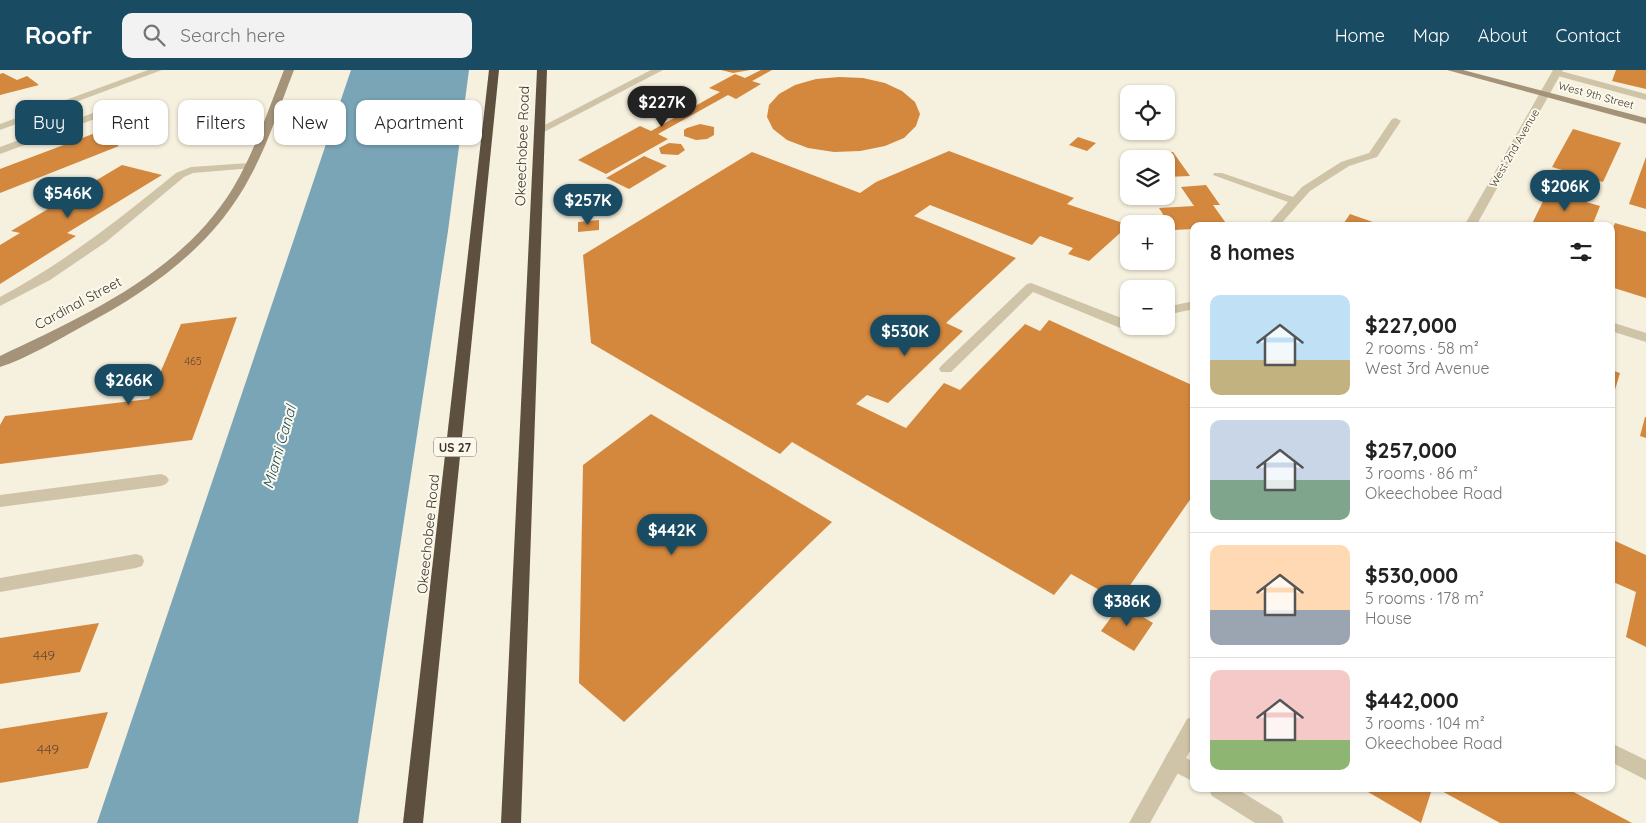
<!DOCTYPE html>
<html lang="en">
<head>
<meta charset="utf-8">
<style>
  :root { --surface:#fff; --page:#f2f2f2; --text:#222; --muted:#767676; --line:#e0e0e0; --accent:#194c63 }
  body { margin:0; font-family:Quicksand,sans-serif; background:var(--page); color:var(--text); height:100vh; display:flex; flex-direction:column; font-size:19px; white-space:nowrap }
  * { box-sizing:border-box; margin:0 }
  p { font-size:16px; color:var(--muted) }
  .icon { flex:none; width:28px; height:28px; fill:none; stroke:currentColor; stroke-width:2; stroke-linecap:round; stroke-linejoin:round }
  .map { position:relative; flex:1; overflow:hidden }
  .panel { position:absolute; left:1190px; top:152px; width:425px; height:570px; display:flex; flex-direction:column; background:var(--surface); border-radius:10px; box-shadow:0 1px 4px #0004 }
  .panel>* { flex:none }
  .guide { position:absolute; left:15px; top:30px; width:475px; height:45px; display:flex; gap:10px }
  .buttons { position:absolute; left:1120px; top:15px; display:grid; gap:10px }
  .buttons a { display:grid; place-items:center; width:55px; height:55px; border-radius:10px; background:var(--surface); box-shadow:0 1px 4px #0004; font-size:25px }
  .price { position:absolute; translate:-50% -42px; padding:0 11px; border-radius:18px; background:var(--accent); color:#fff; font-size:16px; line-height:32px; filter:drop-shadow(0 1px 2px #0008) }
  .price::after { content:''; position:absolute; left:50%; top:30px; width:15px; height:11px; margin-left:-8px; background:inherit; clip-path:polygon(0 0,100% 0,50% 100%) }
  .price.on { background:#222; color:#fff }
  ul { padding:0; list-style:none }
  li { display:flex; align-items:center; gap:15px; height:125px; padding:0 20px }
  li+li { border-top:1px solid var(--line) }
  li span { display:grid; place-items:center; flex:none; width:140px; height:100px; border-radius:10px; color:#555 }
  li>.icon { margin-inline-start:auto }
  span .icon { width:60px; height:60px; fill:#fffc; stroke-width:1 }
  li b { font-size:21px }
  h2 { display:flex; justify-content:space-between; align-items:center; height:60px; padding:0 20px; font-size:21px }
  .chip { padding:0 18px; border-radius:10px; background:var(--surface); box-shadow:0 1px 4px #0004; font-size:18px; line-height:45px }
  .chip.on { background:var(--accent); color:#fff }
  header { display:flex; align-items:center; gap:30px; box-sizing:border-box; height:70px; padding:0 25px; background:var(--accent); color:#fff }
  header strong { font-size:24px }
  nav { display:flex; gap:28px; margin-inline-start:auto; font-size:18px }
  .search { width:350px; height:45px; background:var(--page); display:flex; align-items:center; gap:12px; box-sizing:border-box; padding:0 18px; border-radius:10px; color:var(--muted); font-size:19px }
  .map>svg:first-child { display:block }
  .water { fill:#79a5b7 }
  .building { fill:#d4883e }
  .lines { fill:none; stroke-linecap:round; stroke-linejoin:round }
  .lane { fill:#d0c4a8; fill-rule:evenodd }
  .street { fill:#d0c4a8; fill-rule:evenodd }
  .secondary { fill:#a49379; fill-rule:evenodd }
  .highway { fill:#5e503f; fill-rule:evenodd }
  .labels { text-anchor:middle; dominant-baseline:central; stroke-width:4; stroke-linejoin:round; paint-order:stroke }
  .far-street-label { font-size:11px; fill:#3c3429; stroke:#fcf9ec }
  .number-label { font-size:11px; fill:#62492e }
  .shield { fill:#fcf9ec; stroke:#766f64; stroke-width:1 }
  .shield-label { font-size:12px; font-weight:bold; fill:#3c3429 }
  .street-label { font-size:14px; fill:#3c3429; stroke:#fcf9ec }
  .near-number-label { font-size:14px; fill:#62492e }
  .water-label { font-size:15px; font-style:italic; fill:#194c63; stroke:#fcf9ec }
</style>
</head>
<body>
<header>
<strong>Roofr</strong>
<div class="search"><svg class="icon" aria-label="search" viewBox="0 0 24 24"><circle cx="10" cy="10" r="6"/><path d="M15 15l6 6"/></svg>Search here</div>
<nav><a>Home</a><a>Map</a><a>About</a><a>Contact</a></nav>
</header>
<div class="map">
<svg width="1646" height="753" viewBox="0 0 1646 753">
  <rect width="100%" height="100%" fill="#f6f0de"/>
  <polygon class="water" points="351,0 469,0 448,161 358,753 97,753"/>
  <g class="building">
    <polygon points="721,0 750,0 733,3"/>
    <polygon points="761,0 772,0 752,11 761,14 736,29 728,25 658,64 668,69 606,104 578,90 640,56 651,61 720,22 709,18 735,4 745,8"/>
    <polygon points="1616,0 1646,0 1646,19 1612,11"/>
    <polygon points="3,3 17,10 27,6 39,15 0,25 0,4"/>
    <polygon points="839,7 863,8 885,13 902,21 915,32 920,44 916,56 904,68 885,76 860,81 834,82 808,78 787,70 773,59 767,47 769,35 779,24 795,15 816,9"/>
    <polygon points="700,54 714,57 714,65 707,69 696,70 684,66 684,60 687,58"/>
    <polygon points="1573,59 1621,73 1603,112 1552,97"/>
    <polygon points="98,62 119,76 0,123 0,99"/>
    <polygon points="1078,67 1096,73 1087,81 1069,75"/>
    <polygon points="669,73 681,74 685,80 678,85 661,84 659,78"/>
    <polygon points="949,81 1074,128 1067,134 1129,155 1089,191 1068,184 1073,178 1040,166 1032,175 930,135 914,146 1016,188 946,253 963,261 888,333 867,325 856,334 906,358 944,313 960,320 1025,254 1040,261 1049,250 1194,316 1194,424 1119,531 1071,504 1054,525 792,372 780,384 591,273 583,185 752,82 860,123 876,112"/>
    <polygon points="1173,82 1190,106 1166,107 1166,89 1129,89 1126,84"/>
    <polygon points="644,86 667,96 629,119 606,108"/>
    <polygon points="1646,87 1646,139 1629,134"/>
    <polygon points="122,95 162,105 67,163 76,166 0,214 0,175 20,163 11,161"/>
    <polygon points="1206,115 1220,135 1213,135 1228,156 1194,156 1194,159 1173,160 1159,138 1194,136 1181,117"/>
    <polygon points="1548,121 1600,136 1592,156 1531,156"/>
    <polygon points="1350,144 1384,156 1342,156"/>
    <polygon points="599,150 599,160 578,162 578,152"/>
    <polygon points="1615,153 1646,162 1646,228 1611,217 1611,163"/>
    <polygon points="237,247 192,370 0,394 0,355 5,346 149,329 181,254"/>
    <polygon points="1611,300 1620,303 1612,330 1611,330"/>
    <polygon points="651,344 832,452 624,652 579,613 583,395"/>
    <polygon points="1645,347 1646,347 1646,368 1640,366"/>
    <polygon points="1613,470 1646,485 1646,577 1626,567 1636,522 1611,511"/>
    <polygon points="1121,534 1153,553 1134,581 1101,561"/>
    <polygon points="99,553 80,602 0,614 0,568"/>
    <polygon points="108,642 88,698 0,713 0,659"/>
    <polygon points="1363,719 1432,719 1421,753"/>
    <polygon points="1438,719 1568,719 1632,753 1500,753"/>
  </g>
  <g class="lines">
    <g class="lane">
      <polygon points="1557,0 1646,24 1646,30 1554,5 1554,1"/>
      <polygon points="104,39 132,56 132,60 124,60 103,46 0,84 0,77"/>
      <polygon points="1396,48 1401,51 1377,87 1349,96 1310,121 1279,156 1267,156 1288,132 1213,105 1214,103 1222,103 1293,127 1302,117 1341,92 1369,83 1392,49"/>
      <path d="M249,93l4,1v4l-60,5 -9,4 -78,65 -56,38 -50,26v-9c67,-36 118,-77 176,-124l15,-6z"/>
      <polygon points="1031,213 1129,251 1129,256 1150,256 1145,264 1135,264 1033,222 951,302 941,302 939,299 941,296 1027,214"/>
      <polygon points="1194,231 1194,239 1166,245 1166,237"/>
      <polygon points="161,404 166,406 169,410 166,414 161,416 0,437 0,425"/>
      <polygon points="136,484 142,486 144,491 142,496 136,498 0,522 0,508"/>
      <polygon points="1174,682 1194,692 1194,712 1167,698 1164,691 1167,684"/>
      <polygon points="1209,719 1237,719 1281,746 1284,753 1255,753 1212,726"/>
    </g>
    <g class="street">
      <polygon points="148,0 162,0 0,60 0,54"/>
      <polygon points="651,0 663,0 544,62 536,62 535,60"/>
      <polygon points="1553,0 1563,0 1476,156 1464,156"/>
      <polygon points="1611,252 1646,263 1646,272 1611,261"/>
      <polygon points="1194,646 1194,674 1150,753 1129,753 1187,649"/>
      <polygon points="1611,673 1646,690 1646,710 1611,692"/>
    </g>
    <g class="secondary">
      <path d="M284,0h10c-14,35 -25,72 -43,105 -36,70 -99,114 -166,150 -24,13 -59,34 -85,42v-11c86,-41 181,-83 233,-168 22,-37 35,-78 51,-118z"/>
      <polygon points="1447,0 1463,0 1646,48 1646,54"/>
    </g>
    <g class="highway">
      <polygon points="489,0 499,0 423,753 403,753"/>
      <polygon points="537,0 547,0 521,753 501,753"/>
    </g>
  </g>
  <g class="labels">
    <g class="far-street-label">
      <text transform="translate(1596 25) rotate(15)">West 9th Street</text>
      <text transform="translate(1514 78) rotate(-60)">West 2nd Avenue</text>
    </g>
    <g class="number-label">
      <text x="193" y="291">465</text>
    </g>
    <rect class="shield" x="434" y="367.5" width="42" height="19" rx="4"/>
    <g class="shield-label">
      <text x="455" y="377">US 27</text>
    </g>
    <g class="street-label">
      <text transform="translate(522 76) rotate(-88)">Okeechobee Road</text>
      <text transform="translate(78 233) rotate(-28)">Cardinal Street</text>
      <text transform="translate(428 464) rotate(-84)">Okeechobee Road</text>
    </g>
    <g class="near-number-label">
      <text x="44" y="585">449</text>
      <text x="48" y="679">449</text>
    </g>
    <g class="water-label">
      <text transform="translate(279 377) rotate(-74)">Miami Canal</text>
    </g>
  </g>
</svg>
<div class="buttons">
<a><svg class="icon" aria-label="locate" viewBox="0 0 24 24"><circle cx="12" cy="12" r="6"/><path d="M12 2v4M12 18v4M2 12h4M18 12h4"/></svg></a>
<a><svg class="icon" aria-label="layers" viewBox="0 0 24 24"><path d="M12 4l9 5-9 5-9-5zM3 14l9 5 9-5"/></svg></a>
<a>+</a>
<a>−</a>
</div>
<b class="price on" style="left:662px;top:58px">$227K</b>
<b class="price" style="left:1565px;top:142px">$206K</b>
<b class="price" style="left:68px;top:149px">$546K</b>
<b class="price" style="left:588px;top:156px">$257K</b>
<b class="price" style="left:905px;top:287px">$530K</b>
<b class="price" style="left:129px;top:336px">$266K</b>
<b class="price" style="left:672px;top:486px">$442K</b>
<b class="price" style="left:1127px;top:557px">$386K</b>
<div class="guide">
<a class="chip on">Buy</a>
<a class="chip">Rent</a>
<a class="chip">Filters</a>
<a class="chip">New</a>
<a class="chip">Apartment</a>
</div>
<section class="panel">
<h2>8 homes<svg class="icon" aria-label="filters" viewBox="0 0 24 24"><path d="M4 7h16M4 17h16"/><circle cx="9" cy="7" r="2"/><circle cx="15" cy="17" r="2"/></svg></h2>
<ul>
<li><span style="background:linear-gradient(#bfe0f5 65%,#c2b280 0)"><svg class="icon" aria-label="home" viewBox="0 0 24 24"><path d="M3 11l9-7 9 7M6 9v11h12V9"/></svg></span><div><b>$227,000</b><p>2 rooms · 58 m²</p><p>West 3rd Avenue</p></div></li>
<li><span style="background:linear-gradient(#c9d6e8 60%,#7fa58c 0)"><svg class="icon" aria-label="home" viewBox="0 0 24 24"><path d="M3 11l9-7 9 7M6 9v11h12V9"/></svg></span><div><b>$257,000</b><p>3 rooms · 86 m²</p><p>Okeechobee Road</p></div></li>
<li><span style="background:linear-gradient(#ffd9b3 65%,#9aa5b1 0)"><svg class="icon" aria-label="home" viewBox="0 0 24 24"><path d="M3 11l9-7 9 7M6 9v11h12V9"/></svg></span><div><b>$530,000</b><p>5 rooms · 178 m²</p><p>House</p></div></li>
<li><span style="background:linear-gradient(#f6c9c9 70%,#8fb573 0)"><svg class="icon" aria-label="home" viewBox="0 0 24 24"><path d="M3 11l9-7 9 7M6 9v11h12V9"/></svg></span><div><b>$442,000</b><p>3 rooms · 104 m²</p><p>Okeechobee Road</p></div></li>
</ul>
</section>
</div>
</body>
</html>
